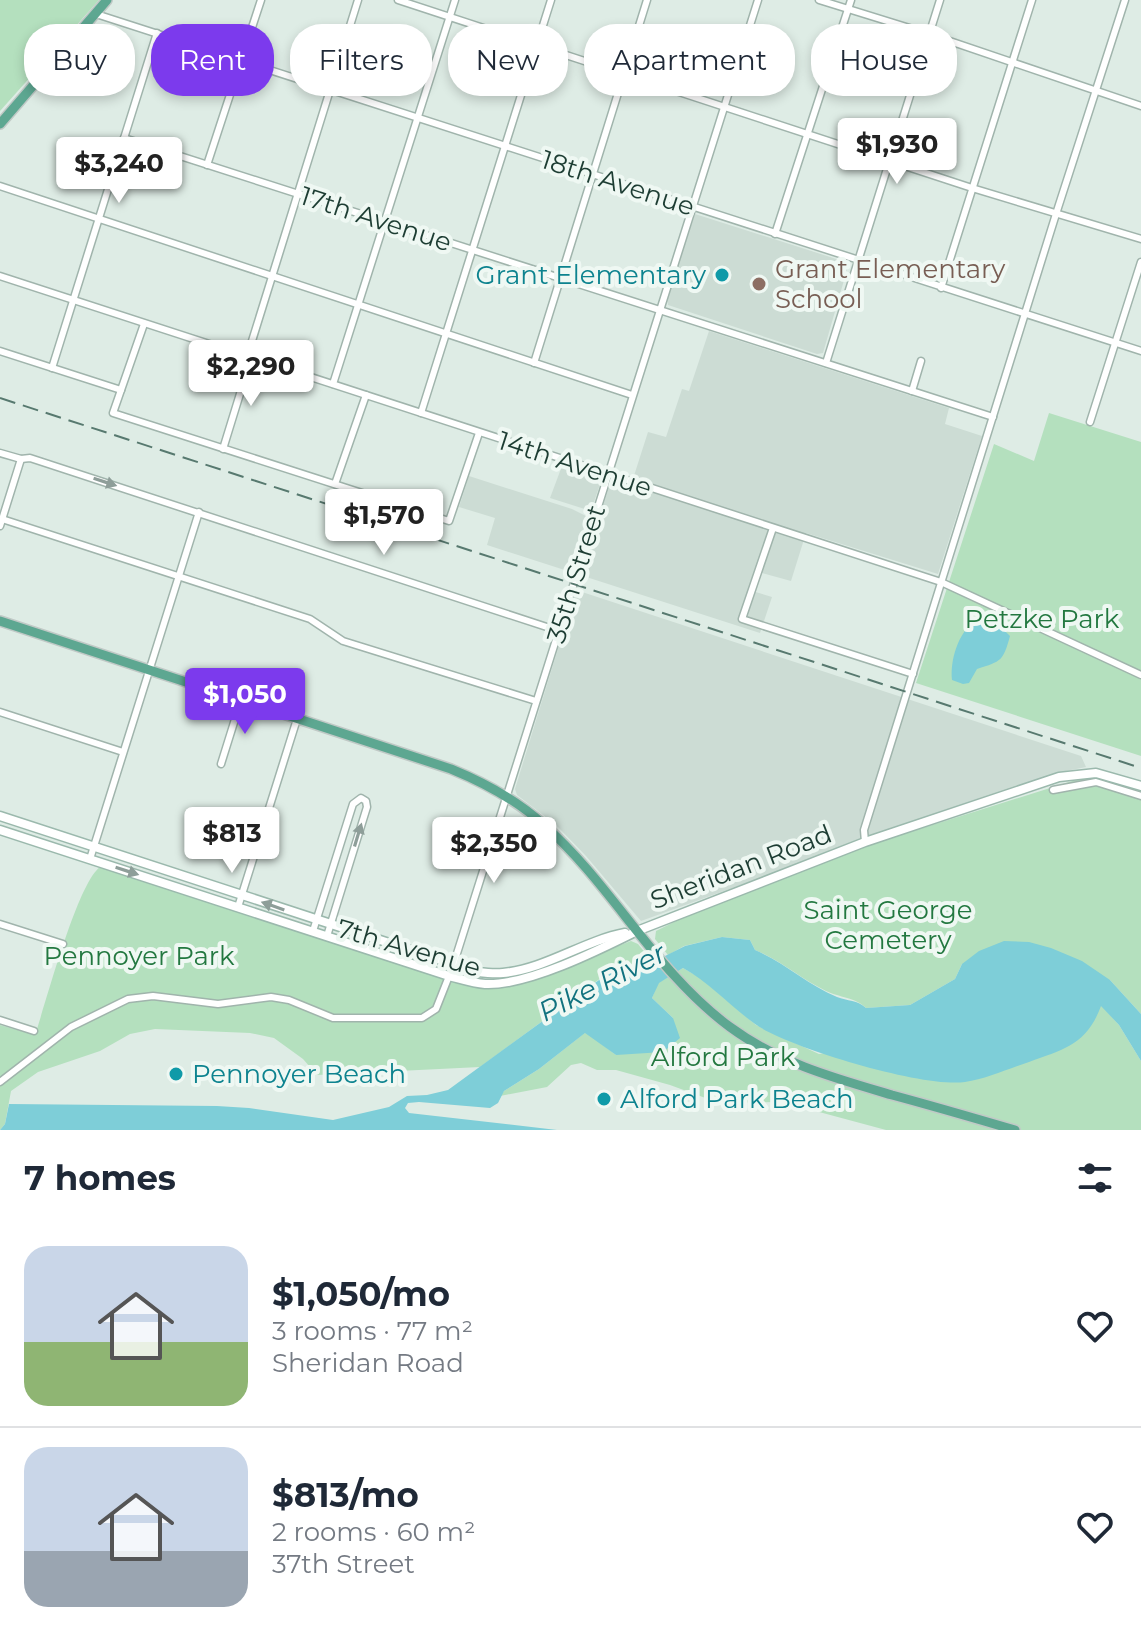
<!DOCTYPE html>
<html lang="en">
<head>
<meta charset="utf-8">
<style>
  :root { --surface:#fff; --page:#f2f2f3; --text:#1f2937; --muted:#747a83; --line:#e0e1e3; --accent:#7c3aed }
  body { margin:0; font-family:Montserrat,sans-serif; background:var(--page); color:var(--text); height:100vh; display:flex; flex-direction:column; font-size:30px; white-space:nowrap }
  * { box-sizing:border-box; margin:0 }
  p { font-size:26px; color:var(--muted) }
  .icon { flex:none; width:44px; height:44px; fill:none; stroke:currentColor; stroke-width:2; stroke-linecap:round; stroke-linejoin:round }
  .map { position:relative; height:1130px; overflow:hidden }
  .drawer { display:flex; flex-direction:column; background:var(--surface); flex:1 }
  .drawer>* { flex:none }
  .banner { position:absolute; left:24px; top:24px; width:1094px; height:72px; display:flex; gap:16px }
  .price { position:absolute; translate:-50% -68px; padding:0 18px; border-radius:8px; background:#fff; color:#222; font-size:26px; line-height:52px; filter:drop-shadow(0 2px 4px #0008) }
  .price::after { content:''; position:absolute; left:50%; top:48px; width:24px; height:18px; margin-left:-12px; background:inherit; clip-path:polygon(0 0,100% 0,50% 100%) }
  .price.on { background:var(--accent); color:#fff }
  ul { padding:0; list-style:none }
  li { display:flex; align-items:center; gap:24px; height:200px; padding:0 24px }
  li+li { border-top:2px solid var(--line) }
  li span { display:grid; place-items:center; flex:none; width:224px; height:160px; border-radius:24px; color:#555 }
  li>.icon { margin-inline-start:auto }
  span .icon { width:96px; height:96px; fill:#fffc; stroke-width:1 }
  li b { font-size:34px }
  h2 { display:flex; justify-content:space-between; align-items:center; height:96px; padding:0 24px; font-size:34px }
  .pill { padding:0 28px; border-radius:32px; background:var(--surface); box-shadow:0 4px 12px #0003; font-size:28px; line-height:72px }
  .pill.on { background:var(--accent); color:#fff }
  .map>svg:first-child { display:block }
  .built { fill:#ccdcd4 }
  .green { fill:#b4e0be }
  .water { fill:#7eced8 }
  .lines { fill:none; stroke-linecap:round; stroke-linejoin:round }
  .street-casing { stroke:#a0b4ac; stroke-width:9 }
  .secondary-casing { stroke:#9bb9ad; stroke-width:11 }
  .primary-casing { stroke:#c0c9c6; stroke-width:12 }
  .street { stroke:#fff; stroke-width:6 }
  .secondary { stroke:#fff; stroke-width:8 }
  .primary { stroke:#5da791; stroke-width:9 }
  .rail { stroke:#57796f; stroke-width:2; stroke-dasharray:16 8; stroke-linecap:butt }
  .oneway { fill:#8e9e99 }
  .culture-dot { fill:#0f9aa8; stroke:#eff8f3; stroke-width:3 }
  .education-dot { fill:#8d6e63; stroke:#eff8f3; stroke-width:3 }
  .labels { text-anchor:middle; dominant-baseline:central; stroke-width:8; stroke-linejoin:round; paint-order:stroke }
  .street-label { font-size:26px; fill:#1d3d33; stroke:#eff8f3 }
  .education-label { font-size:26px; fill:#785e54; stroke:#eff8f3; text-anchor:start }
  .culture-label { font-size:26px; fill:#0d838f; stroke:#eff8f3; text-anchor:start }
  .park-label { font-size:26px; fill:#237840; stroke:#eff8f3 }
  .water-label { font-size:28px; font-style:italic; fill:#11727f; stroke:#eff8f3 }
</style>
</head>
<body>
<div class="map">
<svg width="1141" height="1130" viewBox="0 0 1141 1130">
  <rect width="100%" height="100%" fill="#deece5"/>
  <g class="built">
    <polygon points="695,214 849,263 823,353 817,354 668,305 667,298"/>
    <polygon points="709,331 949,408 945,424 982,436 938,574 806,533 791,581 755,571 749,590 772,597 760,633 487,545 495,518 459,507 469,476 572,509 598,522 611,481 631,485 648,432 666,437 682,389 689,391"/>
    <polygon points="562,466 602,478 591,511 550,498"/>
    <polygon points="576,590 1081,756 1086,767 1056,773 947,810 641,921 586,856 556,825 517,795 515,789"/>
  </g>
  <g class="green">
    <polygon points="0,0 99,0 0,111"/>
    <polygon points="1049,413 1141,442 1141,756 916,683 994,444 1034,461"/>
    <path d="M1085,777l56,17v220l-31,-34 -148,-16 -7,15 -45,26 -44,3c-9,-10 -28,-11 -40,-17 -25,-12 -46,-31 -71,-41l-5,-10 -28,-3 -38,9 -16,9 -13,-16 1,-8 32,-16 178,-69z"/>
    <path d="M100,867l363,117 32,4 34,-7 102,-40 7,3 13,16 -6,6 -25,-2 -140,103 -163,8 -14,-16 -29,-21 -24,-5 -95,-4 -25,5 -30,17 -62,21 -27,19 -6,33 -5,6v-105l35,10c11,-32 42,-151 65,-168z"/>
    <polygon points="683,968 702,979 756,1025 819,1054 1101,1005 1119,1025 1141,1061 1141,1130 886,1130 782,1102 719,1103 670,1085 616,1070 597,1070 581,1063 571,1065 547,1087 500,1096 504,1091 539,1069 586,1032 616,1055 673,1018 652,998 658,983"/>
  </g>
  <g class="water">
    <path d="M974,621c15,0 26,4 36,15 -7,25 -8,25 -33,33l-8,14 -6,1 -11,-4c-2,-20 6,-46 22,-59z"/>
    <path d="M722,937l28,3 5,10c29,12 53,35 82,47 10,4 21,3 29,11l44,-3 45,-26 7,-15 17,-13 25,-10 25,1 22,6 31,13 28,19 31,34v47l-22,-36 -18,-19c-14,38 -36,43 -72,56 -21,7 -43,17 -64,20 -41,6 -176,-34 -210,-58 -25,-18 -45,-41 -72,-56l-24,15 -7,15 21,20 7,20 -17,14 -47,3 -31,-22 -46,36 -35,22 -6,12 -8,5 -71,-6 -11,1 -3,5 4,5 148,17h-557l5,-6 4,-20 208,2 32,2 84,12 56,-13 18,-11 20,-1 21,-5 173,-126 24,2 40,-20z"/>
  </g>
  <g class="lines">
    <defs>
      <g id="street">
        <polyline points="398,0 972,188 1141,239"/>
        <polyline points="819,0 929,34 1141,106"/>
        <polyline points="96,14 1141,351"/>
        <polyline points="124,138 993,417"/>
        <polyline points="207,165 261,0"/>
        <polyline points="0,186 632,395"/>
        <polyline points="775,234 851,0"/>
        <polyline points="0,276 941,582 1141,675"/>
        <polyline points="941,288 1032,0"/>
        <polyline points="144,324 113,413 449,521 479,433"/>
        <polyline points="0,351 121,390"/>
        <polyline points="247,357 358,0"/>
        <polyline points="534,363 647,0"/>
        <polyline points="826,363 940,0"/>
        <polyline points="52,368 157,33"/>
        <polyline points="333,384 455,0"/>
        <polyline points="912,391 921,361"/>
        <polyline points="421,413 551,0"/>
        <polyline points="1090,422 1141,262"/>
        <polyline points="223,449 251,358"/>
        <polyline points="0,453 21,459 30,458 559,631"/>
        <polyline points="335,484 366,395"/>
        <polyline points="2,519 310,619 343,641 536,701"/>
        <polyline points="0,526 21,459"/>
        <polyline points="773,528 742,619 913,674"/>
        <polyline points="0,712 123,752"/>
        <polyline points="221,764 241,700"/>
        <polyline points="1053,790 1096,782 1141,796"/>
        <polyline points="865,842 864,830 1056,214 1125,0"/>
        <polyline points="90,859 199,512"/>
        <polyline points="238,907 297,719"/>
        <polyline points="0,924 63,944"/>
        <polyline points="313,931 353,804 361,798 366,801 367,807 327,936"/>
        <polyline points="0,1020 34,1031"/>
        <polyline points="0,1082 71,1027 128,999 153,996 218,1004 271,997 289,1000 333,1018 422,1018 436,1009 453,966 758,0"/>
      </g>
      <g id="secondary">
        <path d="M0,816l478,156c8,1 17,2 25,1 43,-4 80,-32 122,-40"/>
        <path d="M0,830l449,146c12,3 24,7 36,8 42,2 114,-34 152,-53l228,-89 194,-65 37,-4 45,13"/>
      </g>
      <g id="primary">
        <polyline points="0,124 107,0"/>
        <path d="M0,621l451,148c34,14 66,31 93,56 69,61 111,147 186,202 49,36 104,51 162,68 41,11 82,23 123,35"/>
      </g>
    </defs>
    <use href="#street" class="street-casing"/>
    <use href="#secondary" class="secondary-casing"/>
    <use href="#primary" class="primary-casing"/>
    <use href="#street" class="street"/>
    <use href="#secondary" class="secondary"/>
    <use href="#primary" class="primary"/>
    <polyline class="rail" points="0,398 1141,768"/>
  </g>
  <defs><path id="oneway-solid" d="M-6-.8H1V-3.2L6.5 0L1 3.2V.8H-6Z" transform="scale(2)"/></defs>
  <g class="oneway">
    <use href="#oneway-solid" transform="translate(105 482) rotate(18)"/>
    <use href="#oneway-solid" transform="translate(358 835) rotate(-73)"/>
    <use href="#oneway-solid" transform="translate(127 871) rotate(18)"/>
    <use href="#oneway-solid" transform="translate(273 906) rotate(-161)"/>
  </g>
  <g class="culture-dot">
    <circle cx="722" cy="275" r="8"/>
    <circle cx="176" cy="1074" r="8"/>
    <circle cx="604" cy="1099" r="8"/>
  </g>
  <circle class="education-dot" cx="759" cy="284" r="8"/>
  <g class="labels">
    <g class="street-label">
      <text transform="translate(618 183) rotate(18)">18th Avenue</text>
      <text transform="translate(376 219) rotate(18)">17th Avenue</text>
      <text transform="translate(575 464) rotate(18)">14th Avenue</text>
      <text transform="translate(576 574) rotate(-73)">35th Street</text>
      <text transform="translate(741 867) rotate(-21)">Sheridan Road</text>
      <text transform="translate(409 948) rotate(16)">7th Avenue</text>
    </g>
    <g class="education-label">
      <text x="775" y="269">Grant Elementary<tspan x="775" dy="30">School</tspan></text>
    </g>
    <g class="culture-label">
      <text x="706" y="275" text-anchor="end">Grant Elementary</text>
      <text x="192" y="1074">Pennoyer Beach</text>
      <text x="620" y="1099">Alford Park Beach</text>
    </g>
    <g class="park-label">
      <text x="1042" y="619">Petzke Park</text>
      <text x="888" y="910">Saint George<tspan x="888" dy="30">Cemetery</tspan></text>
      <text x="139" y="956">Pennoyer Park</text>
      <text x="723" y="1057">Alford Park</text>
    </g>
    <g class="water-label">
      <text transform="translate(602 982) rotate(-27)">Pike River</text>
    </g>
  </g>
</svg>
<b class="price" style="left:897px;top:186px">$1,930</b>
<b class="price" style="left:119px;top:205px">$3,240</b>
<b class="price" style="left:251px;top:408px">$2,290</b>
<b class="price" style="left:384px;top:557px">$1,570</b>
<b class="price on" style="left:245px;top:736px">$1,050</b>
<b class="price" style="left:232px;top:875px">$813</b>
<b class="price" style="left:494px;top:885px">$2,350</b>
<div class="banner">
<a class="pill">Buy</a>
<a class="pill on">Rent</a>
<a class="pill">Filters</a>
<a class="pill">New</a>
<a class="pill">Apartment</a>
<a class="pill">House</a>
</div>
</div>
<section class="drawer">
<h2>7 homes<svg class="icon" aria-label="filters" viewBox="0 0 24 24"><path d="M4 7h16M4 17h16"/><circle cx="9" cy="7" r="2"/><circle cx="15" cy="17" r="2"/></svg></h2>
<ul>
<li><span style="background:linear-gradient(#c9d6e8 60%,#8fb573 0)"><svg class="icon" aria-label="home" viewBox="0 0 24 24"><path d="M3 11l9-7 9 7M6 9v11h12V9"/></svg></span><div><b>$1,050/mo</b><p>3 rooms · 77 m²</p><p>Sheridan Road</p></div><svg class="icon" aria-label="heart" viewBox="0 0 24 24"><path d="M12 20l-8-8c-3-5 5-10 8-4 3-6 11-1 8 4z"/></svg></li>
<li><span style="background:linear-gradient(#c9d6e8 65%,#9aa5b1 0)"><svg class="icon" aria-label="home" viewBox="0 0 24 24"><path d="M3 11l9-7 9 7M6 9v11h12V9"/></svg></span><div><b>$813/mo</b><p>2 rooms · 60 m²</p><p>37th Street</p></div><svg class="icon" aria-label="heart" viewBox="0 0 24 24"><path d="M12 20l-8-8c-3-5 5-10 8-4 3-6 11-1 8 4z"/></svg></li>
</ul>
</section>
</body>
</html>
